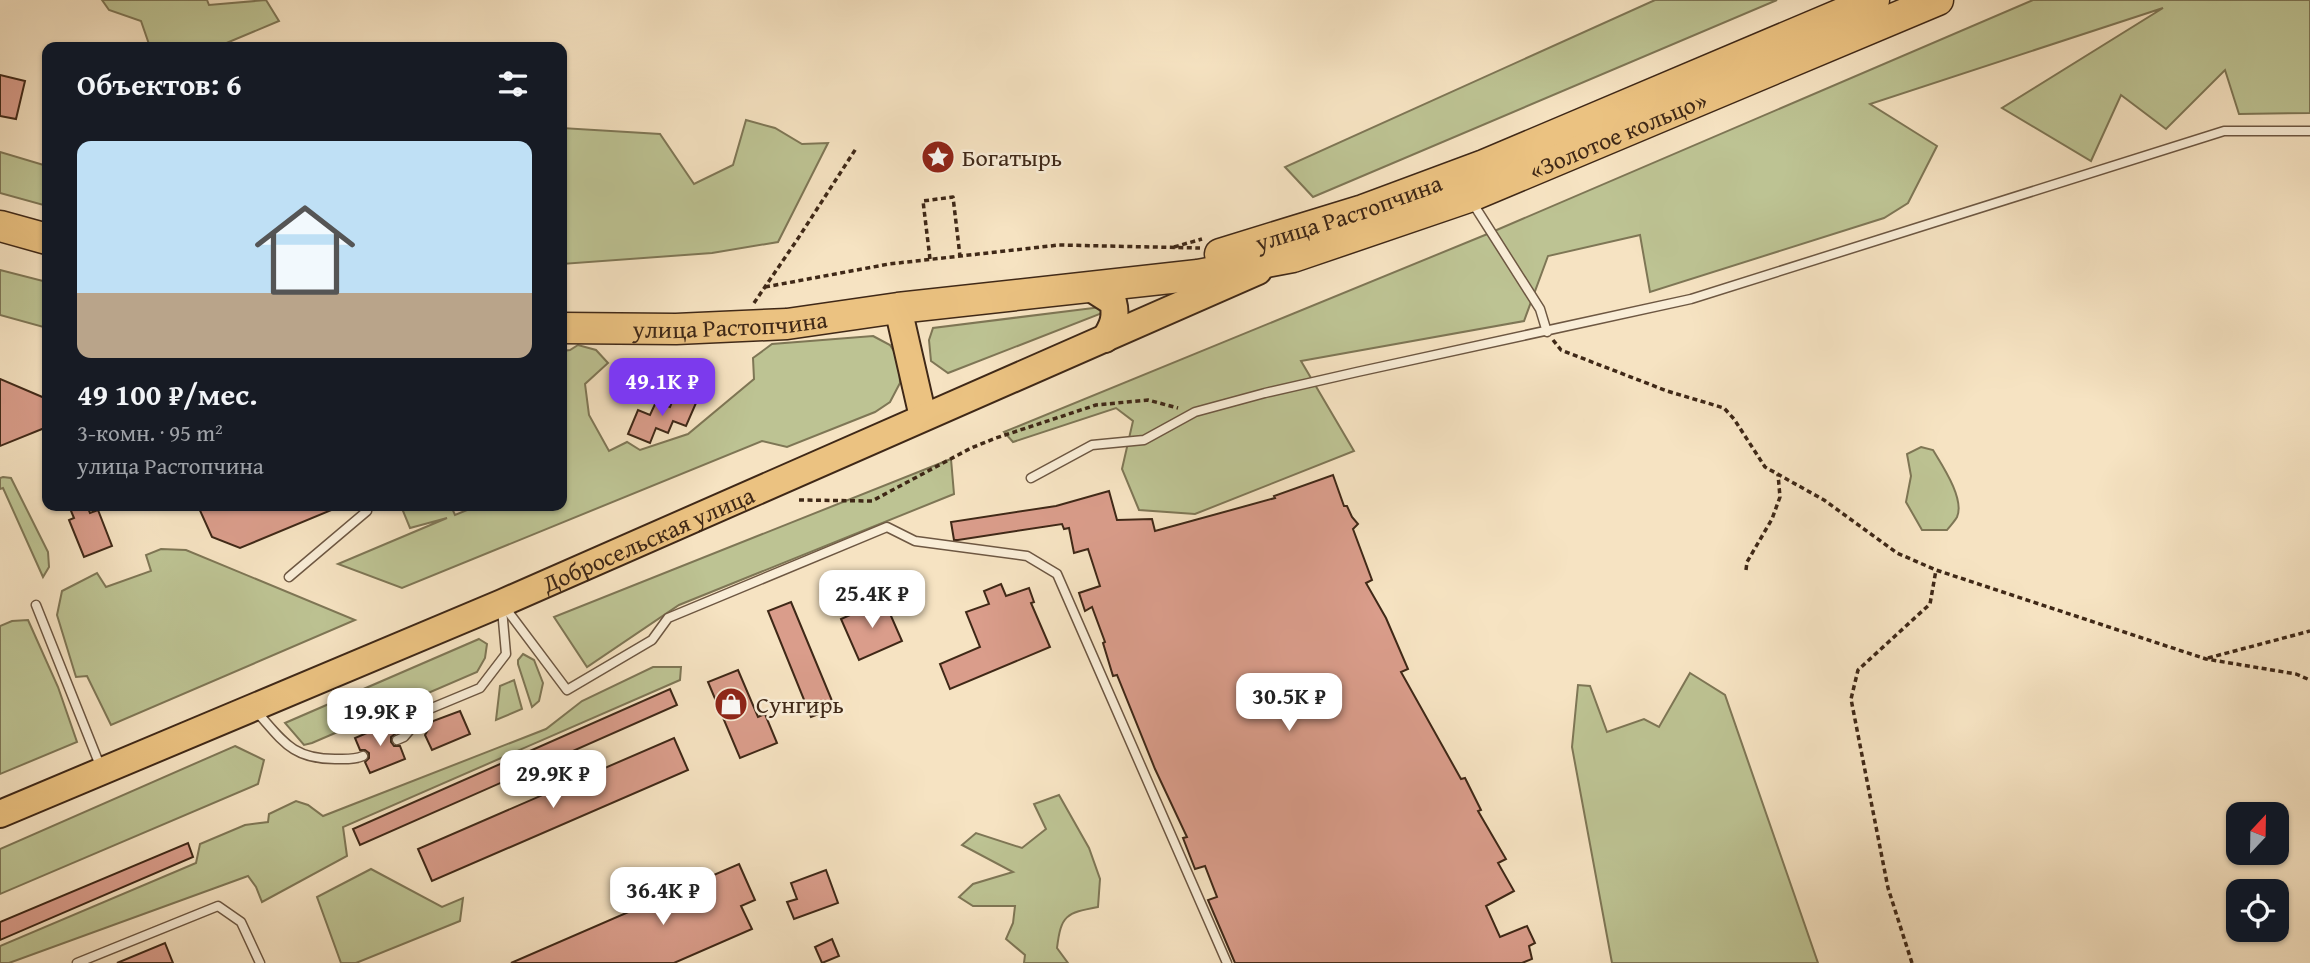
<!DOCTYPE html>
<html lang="ru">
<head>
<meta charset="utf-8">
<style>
  :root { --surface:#171b24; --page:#242831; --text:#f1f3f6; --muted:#9ea1a6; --accent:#7c3aed }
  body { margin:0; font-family:"Gentium Book Plus",serif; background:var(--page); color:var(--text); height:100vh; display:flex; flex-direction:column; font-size:26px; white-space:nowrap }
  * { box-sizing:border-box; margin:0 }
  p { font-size:23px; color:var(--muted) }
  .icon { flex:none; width:38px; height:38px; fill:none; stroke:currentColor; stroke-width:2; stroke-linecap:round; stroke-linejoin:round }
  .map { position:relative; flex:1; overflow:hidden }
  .side { position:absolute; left:42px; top:42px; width:525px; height:469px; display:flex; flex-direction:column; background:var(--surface); border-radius:14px; box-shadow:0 2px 5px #0004 }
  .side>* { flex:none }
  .needle { width:46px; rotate:22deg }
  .fabs { position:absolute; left:2226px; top:802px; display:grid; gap:14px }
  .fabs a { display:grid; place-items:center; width:63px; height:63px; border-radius:14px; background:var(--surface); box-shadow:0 2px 5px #0004; font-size:35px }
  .price { position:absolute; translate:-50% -60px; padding:0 16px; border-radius:14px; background:#fff; color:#222; font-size:23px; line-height:46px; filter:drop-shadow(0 2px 4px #0008) }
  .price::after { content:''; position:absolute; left:50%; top:42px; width:21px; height:16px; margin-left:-10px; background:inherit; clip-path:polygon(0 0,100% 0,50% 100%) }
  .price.active { background:var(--accent); color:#fff }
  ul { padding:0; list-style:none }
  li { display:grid; align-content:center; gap:14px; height:371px; padding:0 35px }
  li span { display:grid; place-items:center; height:217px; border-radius:14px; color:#555 }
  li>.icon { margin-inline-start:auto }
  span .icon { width:126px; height:126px; fill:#fffc; stroke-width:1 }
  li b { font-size:30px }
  h2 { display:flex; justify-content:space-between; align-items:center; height:84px; padding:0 35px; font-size:30px }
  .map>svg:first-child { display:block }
  .green { fill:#bdc393; stroke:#7e7655; stroke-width:2 }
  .building { fill:#da9d8b; stroke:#3f2817; stroke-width:2 }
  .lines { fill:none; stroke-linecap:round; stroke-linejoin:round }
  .lane-casing { stroke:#6d5742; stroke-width:11 }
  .primary-casing { stroke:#3f2817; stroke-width:30 }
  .highway-casing { stroke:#3f2817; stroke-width:33 }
  .path { stroke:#3f2817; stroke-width:3.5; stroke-dasharray:5 3.5; stroke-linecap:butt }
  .lane { stroke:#f9edd7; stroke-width:8 }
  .primary { stroke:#ebc281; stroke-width:26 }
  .highway { stroke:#ebc281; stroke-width:30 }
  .labels { text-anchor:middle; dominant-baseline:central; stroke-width:5; stroke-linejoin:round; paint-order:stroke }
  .street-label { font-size:24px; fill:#3f2817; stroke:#f9edd7 }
  .poi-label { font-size:24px; fill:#3f2817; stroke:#f9edd7; text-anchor:start }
</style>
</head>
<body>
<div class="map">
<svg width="2310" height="963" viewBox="0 0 2310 963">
  <rect width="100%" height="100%" fill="#f6e3c2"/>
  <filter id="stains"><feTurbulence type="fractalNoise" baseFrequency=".00286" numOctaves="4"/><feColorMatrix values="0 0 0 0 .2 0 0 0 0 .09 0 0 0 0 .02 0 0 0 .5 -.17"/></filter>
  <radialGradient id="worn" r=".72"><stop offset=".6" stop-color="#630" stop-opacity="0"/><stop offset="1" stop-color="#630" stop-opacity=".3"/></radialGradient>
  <g class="green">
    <polygon points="102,0 207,0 209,5 266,0 279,21 217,47 150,47 141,21 109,10"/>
    <polygon points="1655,0 1777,0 1313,197 1285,167"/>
    <polygon points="2033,0 2310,0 2310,113 2239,114 2225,70 2166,129 2121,95 2091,161 2002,108 2163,8 1870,104 1937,146 1908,203 1884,218 1650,292 1640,235 1548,256 1524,321 1301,361 1354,451 1195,514 1139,510 1122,469 1133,421 1116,408 1013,442 1004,432 1485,235"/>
    <polygon points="746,120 775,128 802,144 828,143 778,242 712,253 562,264 562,128 660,134 694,184 733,165"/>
    <polygon points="0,152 47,166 47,206 0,193"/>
    <polygon points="0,270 47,282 47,328 0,315"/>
    <polygon points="1109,306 1110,310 948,373 931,361 929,340 933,328"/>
    <polygon points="873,336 890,345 899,359 900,383 890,402 875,412 787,447 762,441 402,588 338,564 447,518 410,528 401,506 451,506 455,515 477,506 562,506 562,351 570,350 578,345 596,350 608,363 585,384 589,415 609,451 627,442 640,450 688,434 754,379 753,358 772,344"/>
    <path d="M1921,447l12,3c9,15 32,49 24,67 -2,4 -7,9 -10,13h-25l-16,-28 5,-26 -4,-22z"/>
    <polygon points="951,459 954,494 679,605 587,667 554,617"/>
    <polygon points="3,477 11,478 48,552 49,567 43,577 3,488 0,489 0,478"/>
    <polygon points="161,549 186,550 355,620 111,725 87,676 76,677 57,615 62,591 97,573 106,587 151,571 146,555"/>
    <polygon points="28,620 58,687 77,742 0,774 0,626 12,621"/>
    <polygon points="479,639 487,644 485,658 477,672 312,743 304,745 285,723"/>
    <polygon points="523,654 534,660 543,683 539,701 532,707 518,664 518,660"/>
    <polygon points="653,667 681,667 680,680 343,827 347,856 262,902 256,887 248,876 9,963 0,963 0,946 196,863 200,844 245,825 268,822 269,814 296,801 308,805 323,816 546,729 582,701"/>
    <polygon points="1690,673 1725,695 1818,963 1612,963 1572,747 1578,685 1590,686 1607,732 1644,719 1659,727"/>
    <polygon points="514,680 522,709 496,720 500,686"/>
    <polygon points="235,746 264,760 258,784 0,894 0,849"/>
    <path d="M1059,795l30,53 11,31 -2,28c-32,6 -37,8 -41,41l11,15h-44l1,-8 -19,-16 7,-16 2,-17h-42l-14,-9 14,-13 40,-12 -51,-27 14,-12 46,15 24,-19 -12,-25z"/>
    <polygon points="371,869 442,907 463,898 460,921 356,963 341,963 317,897"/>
  </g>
  <g class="building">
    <polygon points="0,75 25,81 16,119 0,116"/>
    <polygon points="0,379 47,399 47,427 0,446"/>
    <polygon points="675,395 696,403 686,426 673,421 668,433 656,428 650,443 628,434 638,410 650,415 656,402 670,407"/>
    <polygon points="1333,475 1344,506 1347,506 1352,517 1358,524 1353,529 1372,580 1366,583 1386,618 1408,669 1401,672 1461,779 1465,778 1481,810 1478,811 1506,859 1498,863 1514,891 1486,906 1500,937 1527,926 1535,943 1529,946 1532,959 1522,963 1235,963 1208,900 1217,897 1205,866 1195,869 1183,838 1187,837 1155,769 1117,675 1113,676 1103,643 1105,642 1092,607 1085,611 1079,593 1100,586 1088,549 1074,553 1069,528 1064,529 1062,524 958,540 954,540 951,522 1056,506 1109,491 1117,520 1152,519 1155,531 1275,498 1274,496"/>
    <polygon points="69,506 87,506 90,513 98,510 112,546 84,557 69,520 74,518"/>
    <polygon points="198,506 341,506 240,548 212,537"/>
    <polygon points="1001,584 1006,596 1029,588 1034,602 1031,603 1050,647 950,689 940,664 980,647 966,612 989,604 984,591"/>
    <polygon points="884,600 902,641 859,660 841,619"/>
    <polygon points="791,602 835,708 811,717 768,611"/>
    <polygon points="738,670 758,717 765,714 777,743 740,758 708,682"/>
    <polygon points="670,689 677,705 360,845 353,829"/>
    <polygon points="460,711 470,734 432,750 425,735 433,721"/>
    <polygon points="390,723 395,734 391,737 391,742 394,746 400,746 405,759 370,773 365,762 369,758 369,753 365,750 360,750 355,738"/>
    <polygon points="674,738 688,770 432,881 418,849"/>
    <polygon points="188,843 193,857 0,940 0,922"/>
    <polygon points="739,864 755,900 741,906 752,929 674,963 511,963"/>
    <polygon points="826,870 838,903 794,919 787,902 797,899 791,883"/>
    <polygon points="832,939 839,956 822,963 815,947"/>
    <polygon points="165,943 173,963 117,963"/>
  </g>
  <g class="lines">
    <defs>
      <g id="lane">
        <polyline points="1472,202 1540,309 1547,332"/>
        <polyline points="1031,478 1092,445 1144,440 1195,412 1265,393 1357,372 1691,299 2224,131 2310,131"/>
        <polyline points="289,577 367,511 366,506"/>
        <polyline points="36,605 101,768"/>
        <polyline points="504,606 567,690 652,640 668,618 887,527 915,541 1027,556 1057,574 1227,963"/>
        <path d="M256,711c27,30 36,48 79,48 10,0 19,1 28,-3"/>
        <polyline points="397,740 404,737 427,710 480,688 506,654 502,609"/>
        <polyline points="77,963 218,906 241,922 260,963"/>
      </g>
      <g id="primary">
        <path d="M1091,288l22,14c4,15 0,24 -8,37"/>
        <polyline points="898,308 923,417"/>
        <path id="s1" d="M0,814l502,-211 756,-332"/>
      </g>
      <g id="highway">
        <polyline points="0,226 47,239"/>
        <path id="s2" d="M1220,254l143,-44 121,-45 390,-165"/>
        <path id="s3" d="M562,328l114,1 111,-5 111,-16 300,-33 95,-18 176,-60 469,-197"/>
      </g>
    </defs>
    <use href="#lane" class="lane-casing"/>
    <use href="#primary" class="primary-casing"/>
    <use href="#highway" class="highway-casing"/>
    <g class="path">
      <polyline points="1174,247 1202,239"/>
      <polyline points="930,259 923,201 953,197 960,256"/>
      <polyline points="765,287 889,264 1059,245 1200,248"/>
      <polyline points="754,303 797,240 857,147"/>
      <polyline points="1553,340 1561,350 1667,391 1724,408 1734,419 1765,467 1824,500 1897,553 1936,570 2206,659 2296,674 2310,680"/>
      <polyline points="799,500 872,501 971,448 996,438 1096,405 1148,400 1178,408"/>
      <polyline points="1746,570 1747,562 1772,519 1780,497 1778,474"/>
      <polyline points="2208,658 2310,631"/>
      <polyline points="1912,963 1888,888 1851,699 1858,670 1930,604 1936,570"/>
    </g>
    <use href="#lane" class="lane"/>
    <use href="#primary" class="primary"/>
    <use href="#highway" class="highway"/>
  </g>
  <defs>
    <symbol id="sight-disc" viewBox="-11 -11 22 22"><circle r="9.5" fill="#8f2418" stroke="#f9edd7"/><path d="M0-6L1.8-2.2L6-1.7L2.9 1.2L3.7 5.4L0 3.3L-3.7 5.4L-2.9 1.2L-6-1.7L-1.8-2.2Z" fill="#fff"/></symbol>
    <symbol id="shop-disc" viewBox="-11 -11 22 22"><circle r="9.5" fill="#8f2418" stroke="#f9edd7"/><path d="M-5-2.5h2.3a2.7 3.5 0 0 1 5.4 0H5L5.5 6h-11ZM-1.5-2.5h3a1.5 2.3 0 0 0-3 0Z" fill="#fff"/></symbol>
  </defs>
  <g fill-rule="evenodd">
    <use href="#sight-disc" x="919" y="138" width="38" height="38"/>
    <use href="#shop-disc" x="712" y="685" width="38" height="38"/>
  </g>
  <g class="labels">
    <g class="street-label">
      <text stroke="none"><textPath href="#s3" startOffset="1083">«Золотое кольцо»</textPath></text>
      <text stroke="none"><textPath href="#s2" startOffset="135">улица Растопчина</textPath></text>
      <text stroke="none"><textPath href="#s3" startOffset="168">улица Растопчина</textPath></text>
      <text stroke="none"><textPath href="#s1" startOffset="704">Добросельская улица</textPath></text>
    </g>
    <g class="poi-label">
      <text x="962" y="157">Богатырь</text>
      <text x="756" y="704">Сунгирь</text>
    </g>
  </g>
  <rect width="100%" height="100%" filter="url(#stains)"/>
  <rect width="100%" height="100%" fill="url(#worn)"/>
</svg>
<div class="fabs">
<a><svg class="needle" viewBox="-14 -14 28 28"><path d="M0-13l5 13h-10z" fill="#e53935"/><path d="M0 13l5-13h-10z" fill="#9ea1a6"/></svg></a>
<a><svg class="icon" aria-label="locate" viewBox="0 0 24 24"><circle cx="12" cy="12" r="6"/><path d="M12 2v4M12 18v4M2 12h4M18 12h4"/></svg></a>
</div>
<b class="price active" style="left:662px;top:418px">49.1K ₽</b>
<b class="price" style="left:872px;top:630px">25.4K ₽</b>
<b class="price" style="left:1289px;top:733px">30.5K ₽</b>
<b class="price" style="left:380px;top:748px">19.9K ₽</b>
<b class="price" style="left:553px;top:810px">29.9K ₽</b>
<b class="price" style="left:663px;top:927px">36.4K ₽</b>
<section class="side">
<h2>Объектов: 6<svg class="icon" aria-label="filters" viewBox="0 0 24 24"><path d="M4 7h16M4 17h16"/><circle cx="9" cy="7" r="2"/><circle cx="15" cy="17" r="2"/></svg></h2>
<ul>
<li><span style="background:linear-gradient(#bfe0f5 70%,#b9a48a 0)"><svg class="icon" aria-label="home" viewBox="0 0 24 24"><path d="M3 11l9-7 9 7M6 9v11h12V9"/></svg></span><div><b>49 100 ₽/мес.</b><p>3-комн. · 95 m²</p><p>улица Растопчина</p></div></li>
</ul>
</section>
</div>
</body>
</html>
